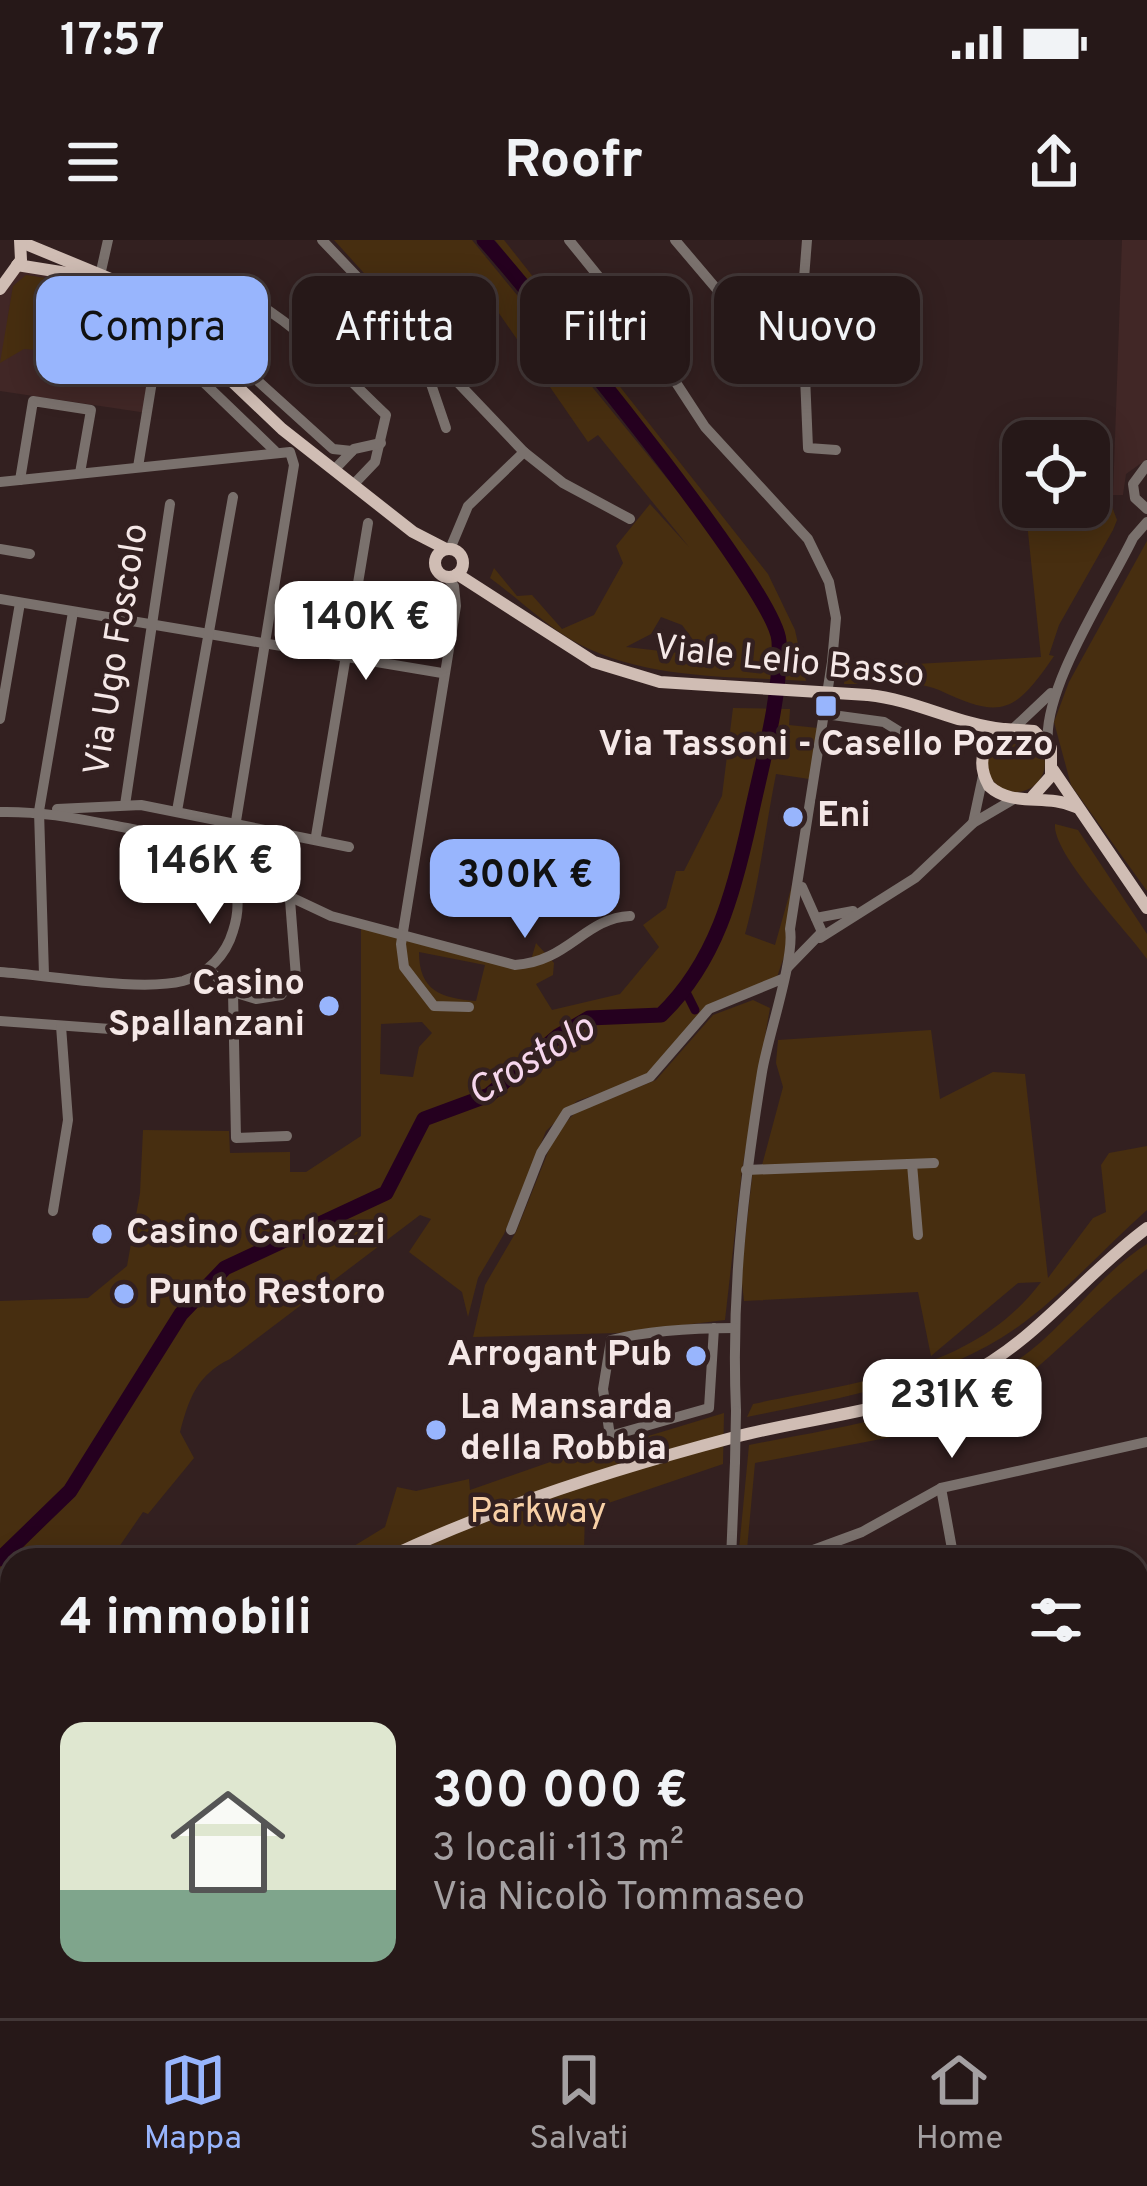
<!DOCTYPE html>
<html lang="it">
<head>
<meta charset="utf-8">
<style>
  :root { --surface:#261818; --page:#2e2121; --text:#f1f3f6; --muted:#a4a0a2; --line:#423737; --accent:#98b5fd }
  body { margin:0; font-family:Overpass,sans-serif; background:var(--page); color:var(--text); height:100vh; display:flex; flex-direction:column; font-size:45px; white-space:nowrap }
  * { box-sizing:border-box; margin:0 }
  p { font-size:39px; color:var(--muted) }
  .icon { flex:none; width:66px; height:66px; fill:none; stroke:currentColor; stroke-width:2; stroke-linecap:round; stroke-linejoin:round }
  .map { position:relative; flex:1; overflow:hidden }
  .sheet { position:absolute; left:0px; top:1308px; width:1149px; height:471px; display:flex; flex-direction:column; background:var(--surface); border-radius:36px 36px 0 0; box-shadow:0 6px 30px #0003,0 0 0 3px var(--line) }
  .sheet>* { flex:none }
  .banner { position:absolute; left:36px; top:36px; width:1077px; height:108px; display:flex; gap:24px }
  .buttons { position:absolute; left:1002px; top:180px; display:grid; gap:24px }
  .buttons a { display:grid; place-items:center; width:108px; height:108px; border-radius:24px; background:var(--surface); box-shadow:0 6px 30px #0003,0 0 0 3px var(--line); font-size:60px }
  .price { position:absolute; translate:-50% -102px; padding:0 27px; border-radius:24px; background:#fff; color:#222; font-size:39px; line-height:78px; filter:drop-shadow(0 3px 6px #0008) }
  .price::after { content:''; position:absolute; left:50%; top:72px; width:36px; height:27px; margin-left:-18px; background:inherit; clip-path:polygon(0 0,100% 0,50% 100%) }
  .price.on { background:var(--accent); color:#111 }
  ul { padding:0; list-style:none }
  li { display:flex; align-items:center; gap:36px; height:300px; padding:0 60px }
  li span { display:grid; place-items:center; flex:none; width:336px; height:240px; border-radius:24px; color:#555 }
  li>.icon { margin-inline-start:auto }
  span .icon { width:144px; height:144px; fill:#fffc; stroke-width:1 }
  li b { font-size:51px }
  h2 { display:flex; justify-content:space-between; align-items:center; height:144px; padding:0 60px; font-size:51px }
  .tag { padding:0 42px; border-radius:24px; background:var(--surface); box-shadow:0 6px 30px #0003,0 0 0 3px var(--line); font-size:42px; line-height:108px }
  .tag.on { background:var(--accent); color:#111 }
  .status { display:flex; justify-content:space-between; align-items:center; height:84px; padding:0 60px; background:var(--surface); direction:ltr }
  .status svg { height:33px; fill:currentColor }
  header { display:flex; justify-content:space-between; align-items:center; height:156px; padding:0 60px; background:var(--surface); font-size:54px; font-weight:700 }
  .tabs { display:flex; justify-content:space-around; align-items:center; height:168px; border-top:3px solid var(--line); background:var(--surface); font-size:33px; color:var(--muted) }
  .tabs a { display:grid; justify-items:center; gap:6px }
  .tabs .on { color:var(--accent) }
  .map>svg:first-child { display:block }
  .built { fill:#412726 }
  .green { fill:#472e10; fill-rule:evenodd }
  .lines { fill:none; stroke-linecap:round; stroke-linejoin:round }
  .canal { stroke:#25001f; stroke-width:9 }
  .river { stroke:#25001f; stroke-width:15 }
  .minor { stroke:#7a716d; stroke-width:10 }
  .major { stroke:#d0bdb4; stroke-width:12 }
  .minor-bridge { stroke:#7a716d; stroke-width:10 }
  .major-bridge { stroke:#d0bdb4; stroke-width:12 }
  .poi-dot { fill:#98b5fd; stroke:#332020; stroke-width:4.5 }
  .labels { text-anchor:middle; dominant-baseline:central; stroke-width:9; stroke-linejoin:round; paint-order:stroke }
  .street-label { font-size:36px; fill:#f5e8e7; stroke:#332020 }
  .poi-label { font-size:36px; font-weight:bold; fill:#f5e8e7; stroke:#332020; text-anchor:start }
  .park-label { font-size:36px; fill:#f8d0a6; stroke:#332020 }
  .water-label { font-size:39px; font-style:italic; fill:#f6d6ed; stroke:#332020 }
</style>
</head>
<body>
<div class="status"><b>17:57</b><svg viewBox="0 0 49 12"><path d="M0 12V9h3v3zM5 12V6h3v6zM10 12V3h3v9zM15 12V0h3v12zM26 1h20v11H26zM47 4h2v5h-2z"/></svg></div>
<header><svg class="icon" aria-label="menu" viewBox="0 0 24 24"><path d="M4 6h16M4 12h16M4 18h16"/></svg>Roofr<svg class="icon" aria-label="share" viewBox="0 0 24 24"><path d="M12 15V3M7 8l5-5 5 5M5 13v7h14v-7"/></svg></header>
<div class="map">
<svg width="1147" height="1778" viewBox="0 0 1147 1778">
  <rect width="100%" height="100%" fill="#332020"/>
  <g class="built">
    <polygon points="1122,0 1147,0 1147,219 1126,234 1123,255 1113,255"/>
    <polygon points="9,31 91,35 122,49 162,80 147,173 0,151 0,49"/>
  </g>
  <g class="green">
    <path d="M334,0h138l247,302 8,-7 -232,-295h9l264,334 27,56 11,51c-75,-5 -158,-1 -227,-37 -31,-16 -60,-45 -89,-66l4,-10 23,28 15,-1 30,34 32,-14 29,-52 -7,-17 34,-42 39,43 -91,-112 -10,7 -94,-136 -31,22 -40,-49 -32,24zM661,377l21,8 23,31 -79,-9 25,-13z"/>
    <polygon points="26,35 52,39 45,53 58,77 49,111 24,109 0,123 13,46"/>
    <path d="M1111,264l6,16 -4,10 -54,95 -10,30 5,1c-39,57 -52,64 -115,34 -24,-11 -68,-5 -95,-6l2,-23 70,3 125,-7 -15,-144z"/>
    <polygon points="1147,301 1147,651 1071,545 1054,482 1069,442"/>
    <path d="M733,468l57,1 -1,16 29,3 -9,51 -33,-5c-11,55 -16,106 -31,160l30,11 17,-60 -4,60 -11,32 -63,25 -72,77 -65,22 -31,30 -42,103 -26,44 -10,39 -6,-25 -53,-40 22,-33 -11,-4 -190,144c-33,16 -41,39 -50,73l14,26 -46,56 -5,-2 -33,48h-98v129l-12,6v-394l88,-3 39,-32 13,-73 3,-63 86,1 1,22 60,-1v20h16l55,-36v-215l157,40 13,-1 5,-17 18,20 -1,12 -17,9 16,26 68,-16 39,-47 -16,-22 23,-17 10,-37h8l38,-75zM419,712l66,13 -9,36c-35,-3 -57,-10 -57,-49zM422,782l10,11 -13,14 -6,30 -33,-3 1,-50z"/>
    <circle cx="1016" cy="523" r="29"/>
    <path d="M1055,584l23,6 69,104v25c-20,-29 -95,-105 -92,-135z"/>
    <polygon points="753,760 770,768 742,930 725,1080 618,1093 473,1097 485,1045 516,992 556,892 576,872 656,840 713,775"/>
    <path d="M931,790l9,69 53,-27 32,2 23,204 45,-60 13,-6 -5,-47 8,-12 38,-7v64c-44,39 -96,98 -146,128 -77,47 -166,61 -254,79l6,-13c102,-22 221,-32 288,-122l-23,1 -87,73 -13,-64 -174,9 -3,-26 11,-97 1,-9h8l22,-82 -7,-24 2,-23z"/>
    <path d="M1147,1004v25c-68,53 -122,126 -203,158l-189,36 -9,97h-8l11,-115c100,-20 198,-31 281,-94 42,-33 72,-79 117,-107z"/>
    <polygon points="724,1173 723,1224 585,1271 584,1311 521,1320 331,1320 385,1287 397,1247 416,1251 469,1239 470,1250 596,1206 599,1211"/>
    <polygon points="0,1501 12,1508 12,1639 0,1653"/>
  </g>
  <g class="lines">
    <polyline class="canal" points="684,748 695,770"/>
    <path class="river" d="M0,1319l70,-68 111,-177 44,-46 161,-75 38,-74 65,-24 69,-59 31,-18 72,-3c55,-53 73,-123 89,-195 11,-53 32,-124 29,-179 -3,-52 -247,-347 -295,-401"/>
    <g class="minor">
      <polyline points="322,0 524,212 468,266 450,309"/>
      <path d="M569,0l72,89 64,98 103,112 21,43 7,36 -4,44 -42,267c5,29 -22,107 -28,143 -19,117 -31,221 -26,339"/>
      <polyline points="675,0 731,66 802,64"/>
      <polyline points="807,0 802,64 808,208 836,210"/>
      <polyline points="101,31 108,0"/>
      <polyline points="152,45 333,209 352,211"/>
      <path d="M141,53c85,-53 188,69 245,122l-11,47 -22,23"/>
      <polyline points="157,109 169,109 275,211"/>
      <polyline points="434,123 430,141 446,188"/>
      <polyline points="524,212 563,243 630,279"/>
      <polyline points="1147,225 1133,244 1135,258 1147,269"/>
      <polyline points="138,227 162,80"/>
      <polyline points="334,230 354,209 381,203"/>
      <polyline points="20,240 33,161 91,170 80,233"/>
      <polyline points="0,242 290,212 294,225 236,581"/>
      <polyline points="0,309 30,314"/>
      <polyline points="446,336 454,346 456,366 401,704 404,727 434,766 469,767"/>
      <polyline points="0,359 442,433"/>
      <polyline points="825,474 884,482 905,495"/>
      <polyline points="0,479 20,363"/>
      <polyline points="1015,487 1051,453"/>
      <path d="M1048,504c-6,-55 60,-154 85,-206l14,-16"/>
      <polyline points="125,565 170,264"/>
      <polyline points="57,569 141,565 349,607"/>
      <polyline points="177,571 233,257"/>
      <path d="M0,572c45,-1 84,8 127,16 55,11 130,28 106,103 -7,24 -25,43 -50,50 -43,11 -135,-6 -183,-9"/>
      <polyline points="973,583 983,536"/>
      <polyline points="316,596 368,283"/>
      <path d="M225,626l106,50 184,49c53,-3 70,-47 115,-49"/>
      <polyline points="816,678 853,671"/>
      <polyline points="820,698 915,638 973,583 1014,559"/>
      <polyline points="787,728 822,692 802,647"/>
      <polyline points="208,729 233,752 236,898 287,896"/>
      <polyline points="44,735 39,571 73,372"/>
      <polyline points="233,752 256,759 281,755 296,737 290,660"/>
      <polyline points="0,781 124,790"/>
      <polyline points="912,924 918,995"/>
      <polyline points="746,930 934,923"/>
      <polyline points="53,971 68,880 61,786"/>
      <polyline points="511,990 541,913 567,872 650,837 709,769 782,739"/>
      <path d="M714,1088l-5,80 -99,28 -7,-47 8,-49c40,-10 83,-12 124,-12"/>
      <polyline points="941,1248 954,1320"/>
      <polyline points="731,1320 735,1222"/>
      <polyline points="786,1320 862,1292 941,1248 1147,1202"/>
      <polyline points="320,1767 320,1778"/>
      <polyline points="693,1767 695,1778"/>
      <polyline points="716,1767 809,1767"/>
      <polyline points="821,1767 821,1778"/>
      <polyline points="942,1767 945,1778"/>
      <polyline points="0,1770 175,1778"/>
      <polyline points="234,1772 256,1767"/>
      <polyline points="331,1778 332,1767"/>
      <polyline points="567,1778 568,1767"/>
    </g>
    <g class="major">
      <polyline points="21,2 135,49 282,189 413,292 446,309"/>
      <polyline points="17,25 98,38"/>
      <polyline points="0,49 21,20 20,0"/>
      <circle cx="449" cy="323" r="14"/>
      <polyline points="457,334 594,422 660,442 723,446"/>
      <path d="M868,455c48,5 88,29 135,34"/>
      <polyline points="1053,530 1147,668"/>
      <path d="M1033,556l18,-20v-28l-17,-17 -29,-2c-23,13 -29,34 -16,57 24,22 57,7 87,21"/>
      <path d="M383,1320c110,-53 234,-92 352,-123 76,-20 158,-25 229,-60 73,-36 119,-102 183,-149"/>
    </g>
    <g class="minor-bridge">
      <polyline points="735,1222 736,1171"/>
      <polyline points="175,1778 234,1772"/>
    </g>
    <polyline class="major-bridge" points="723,446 868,455"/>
  </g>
  <g class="poi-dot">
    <rect x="814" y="454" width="24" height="24" rx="6"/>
    <circle cx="793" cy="577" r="12"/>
    <circle cx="329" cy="766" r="12"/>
    <circle cx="102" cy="994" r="12"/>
    <circle cx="124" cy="1054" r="12"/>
    <circle cx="696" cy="1116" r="12"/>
    <circle cx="436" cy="1190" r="12"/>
  </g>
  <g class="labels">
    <g class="street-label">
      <text transform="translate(118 410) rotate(-81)">Via Ugo Foscolo</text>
      <text transform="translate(789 423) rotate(6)">Viale Lelio Basso</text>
    </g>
    <g class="poi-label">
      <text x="826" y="506" text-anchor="middle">Via Tassoni - Casello Pozzo</text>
      <text x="817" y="577">Eni</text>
      <text x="305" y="745" text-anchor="end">Casino<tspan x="305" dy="41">Spallanzani</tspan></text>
      <text x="126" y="994">Casino Carlozzi</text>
      <text x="148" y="1054">Punto Restoro</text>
      <text x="672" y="1116" text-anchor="end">Arrogant Pub</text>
      <text x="460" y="1169">La Mansarda<tspan x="460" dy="41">della Robbia</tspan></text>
    </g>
    <g class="park-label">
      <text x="538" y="1273">Parkway</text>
    </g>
    <g class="water-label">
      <text transform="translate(532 822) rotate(-31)">Crostolo</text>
    </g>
  </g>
</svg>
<div class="buttons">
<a><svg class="icon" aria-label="locate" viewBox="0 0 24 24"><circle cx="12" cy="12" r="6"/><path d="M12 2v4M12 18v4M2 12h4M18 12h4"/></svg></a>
</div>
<b class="price" style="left:366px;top:443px">140K €</b>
<b class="price" style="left:210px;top:687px">146K €</b>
<b class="price on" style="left:525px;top:701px">300K €</b>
<b class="price" style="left:952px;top:1221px">231K €</b>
<div class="banner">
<a class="tag on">Compra</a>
<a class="tag">Affitta</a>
<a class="tag">Filtri</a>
<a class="tag">Nuovo</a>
</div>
<section class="sheet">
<h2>4 immobili<svg class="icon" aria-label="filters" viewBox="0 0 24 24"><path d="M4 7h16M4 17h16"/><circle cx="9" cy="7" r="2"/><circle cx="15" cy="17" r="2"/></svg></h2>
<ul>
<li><span style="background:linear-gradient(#dfe7d0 70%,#7fa58c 0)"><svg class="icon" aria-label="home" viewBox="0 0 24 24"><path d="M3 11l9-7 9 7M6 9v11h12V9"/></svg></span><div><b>300 000 €</b><p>3 locali · 113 m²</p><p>Via Nicolò Tommaseo</p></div></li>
</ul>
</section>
</div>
<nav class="tabs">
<a class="on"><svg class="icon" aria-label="map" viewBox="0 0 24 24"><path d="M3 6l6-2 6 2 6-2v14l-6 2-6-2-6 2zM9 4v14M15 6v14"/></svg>Mappa</a>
<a><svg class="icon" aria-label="saved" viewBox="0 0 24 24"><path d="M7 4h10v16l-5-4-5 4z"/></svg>Salvati</a>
<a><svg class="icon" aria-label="home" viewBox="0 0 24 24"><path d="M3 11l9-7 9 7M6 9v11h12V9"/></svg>Home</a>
</nav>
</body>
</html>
